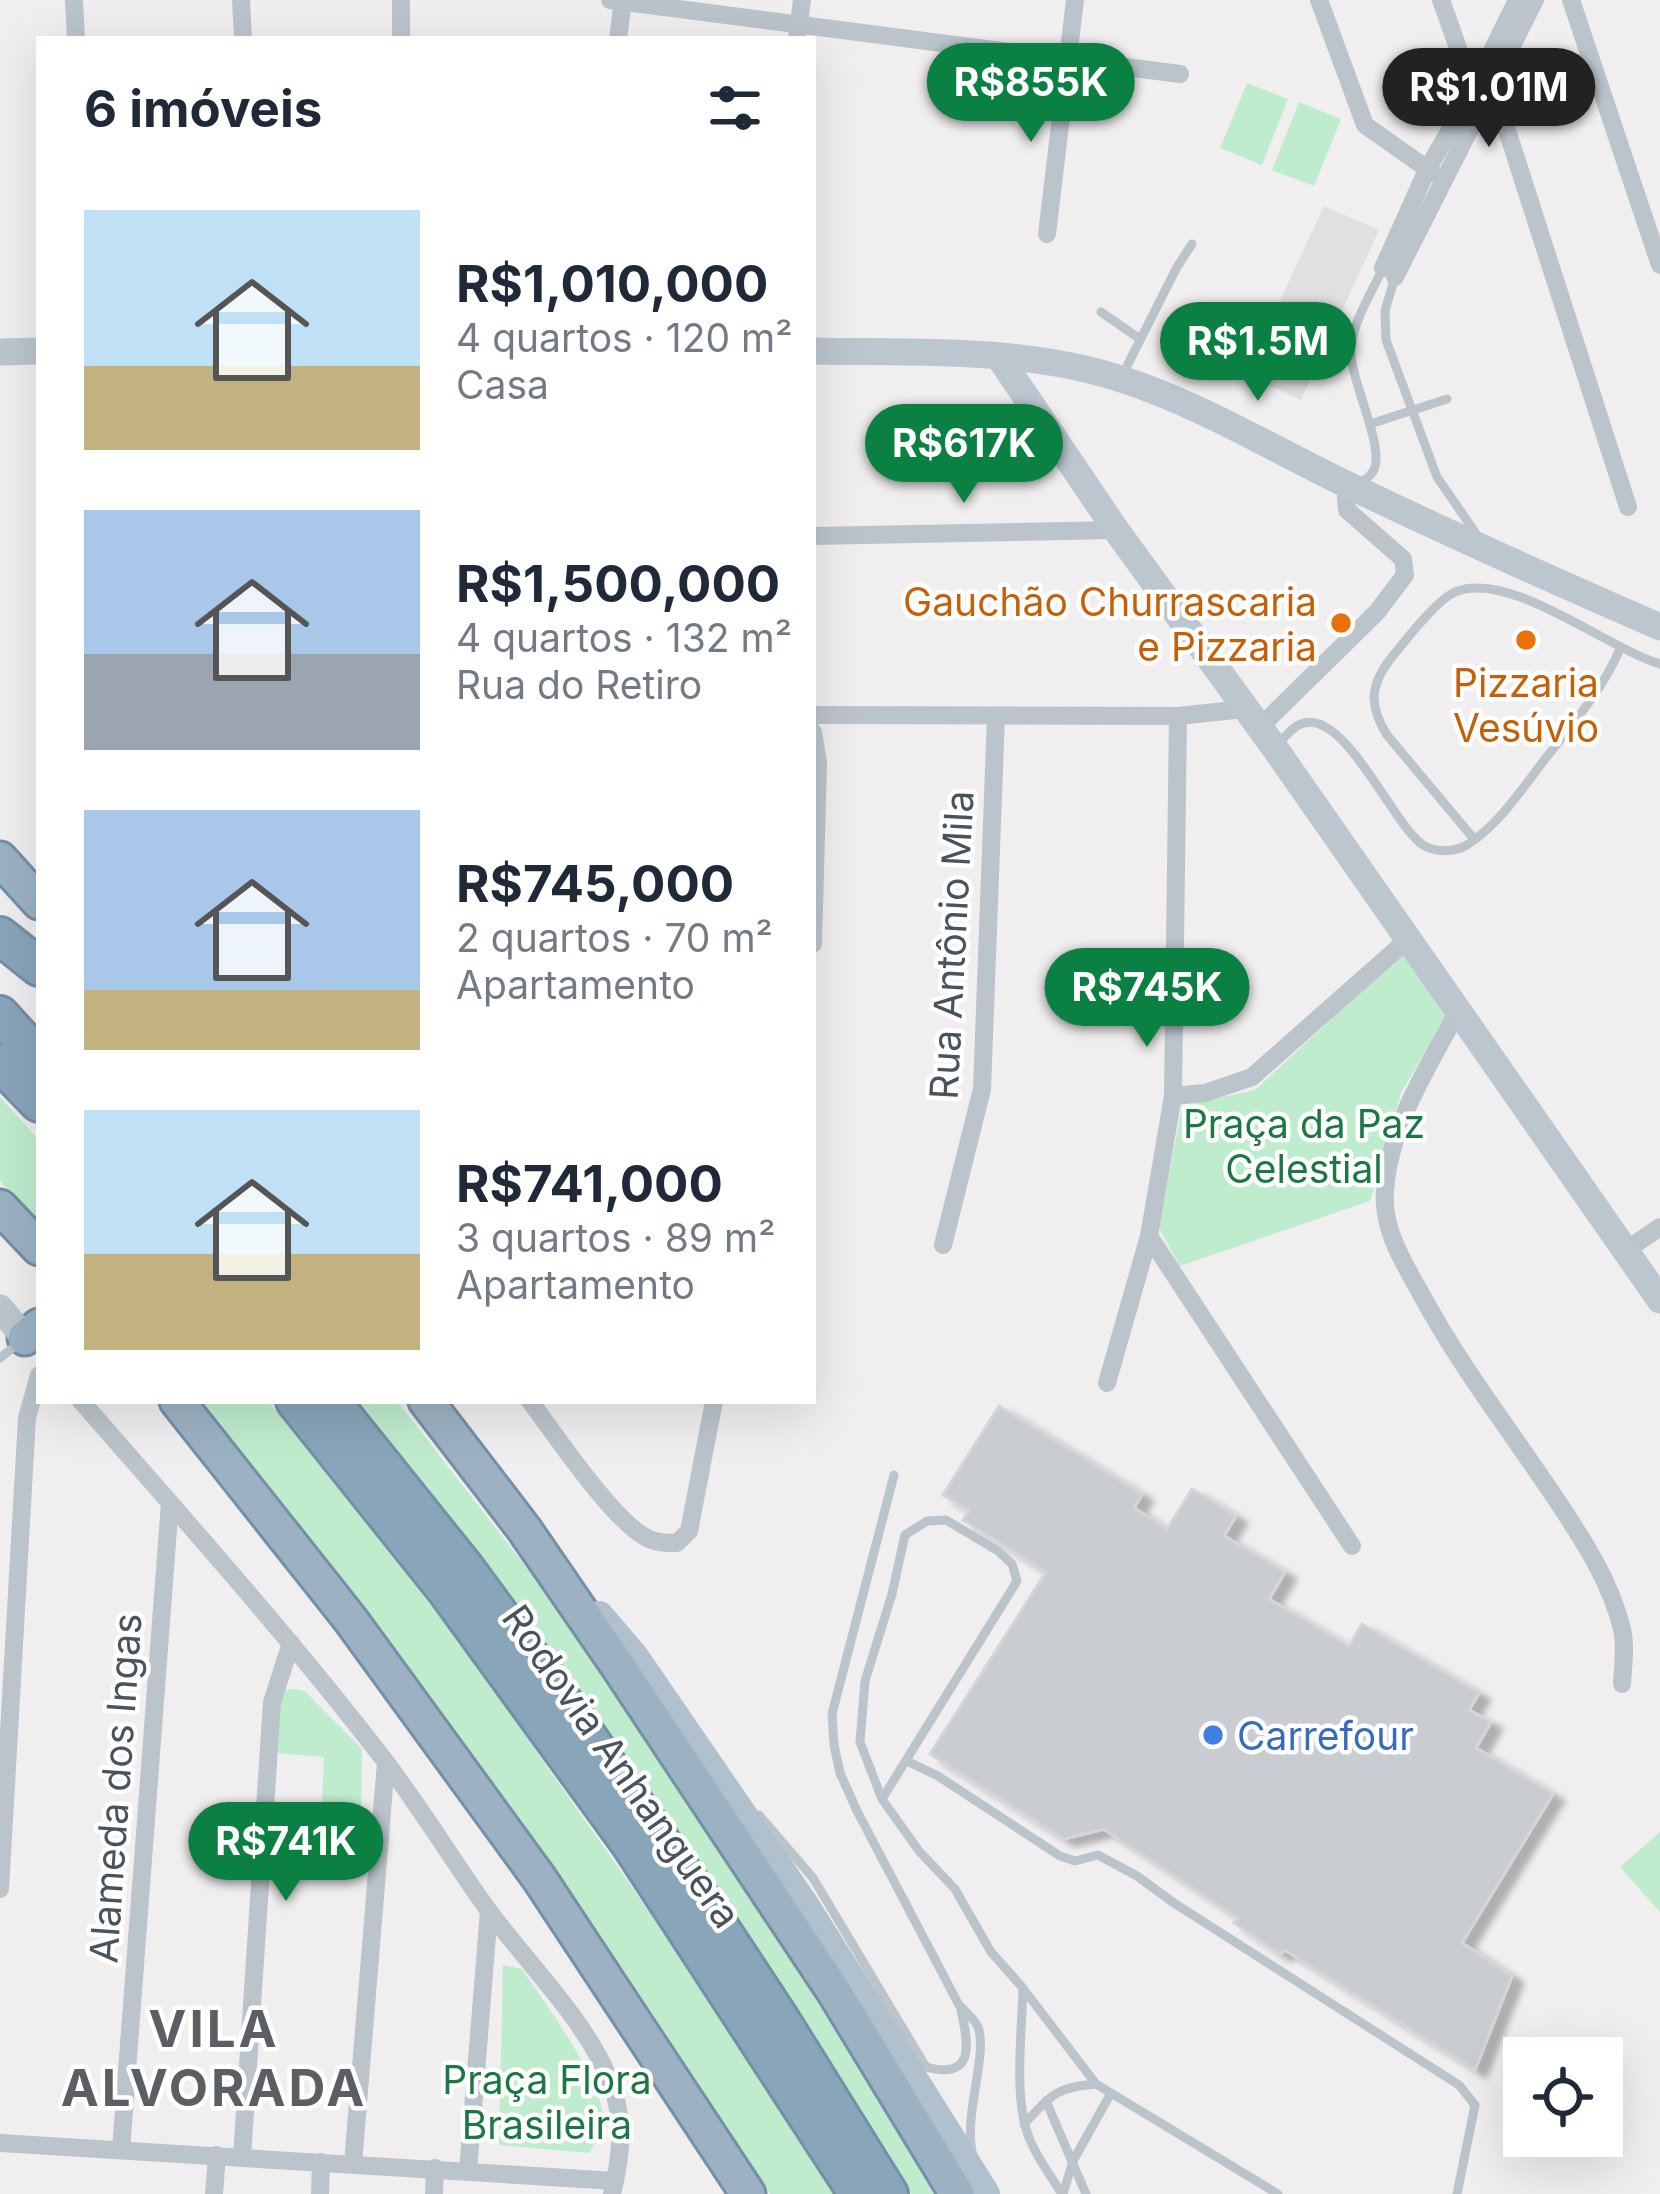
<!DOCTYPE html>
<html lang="pt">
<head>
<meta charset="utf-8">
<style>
  :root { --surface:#fff; --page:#f6f6f7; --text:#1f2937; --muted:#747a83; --accent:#0b8043 }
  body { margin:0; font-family:Inter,sans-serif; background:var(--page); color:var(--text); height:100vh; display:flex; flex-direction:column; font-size:45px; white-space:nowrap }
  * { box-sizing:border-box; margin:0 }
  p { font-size:39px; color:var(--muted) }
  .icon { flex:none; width:66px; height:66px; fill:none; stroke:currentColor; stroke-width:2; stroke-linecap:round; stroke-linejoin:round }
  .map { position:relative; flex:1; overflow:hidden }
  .sheet { position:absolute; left:36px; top:36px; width:780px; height:1368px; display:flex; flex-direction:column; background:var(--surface); border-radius:0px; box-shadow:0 12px 48px #0002 }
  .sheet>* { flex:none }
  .controls { position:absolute; left:1503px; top:2037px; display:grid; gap:24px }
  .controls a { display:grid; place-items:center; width:120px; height:120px; border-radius:0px; background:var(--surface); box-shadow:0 12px 48px #0002; font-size:60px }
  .price { position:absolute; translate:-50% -102px; padding:0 27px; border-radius:42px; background:var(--accent); color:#fff; font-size:39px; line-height:78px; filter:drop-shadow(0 3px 6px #0008) }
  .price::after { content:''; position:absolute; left:50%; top:72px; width:36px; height:27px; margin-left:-18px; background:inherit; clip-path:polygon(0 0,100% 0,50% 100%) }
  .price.on { background:#222; color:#fff }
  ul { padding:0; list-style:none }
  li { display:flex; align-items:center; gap:36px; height:300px; padding:0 48px }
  li span { display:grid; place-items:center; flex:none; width:336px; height:240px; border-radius:0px; color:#555 }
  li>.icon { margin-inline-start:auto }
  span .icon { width:144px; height:144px; fill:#fffc; stroke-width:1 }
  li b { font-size:51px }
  h2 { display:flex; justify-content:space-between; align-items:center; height:144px; padding:0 48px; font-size:51px }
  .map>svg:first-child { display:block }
  .education { fill:#e2dfe0 }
  .green { fill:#bfeccd }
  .building { fill:#c9ccd1; stroke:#d3d5da; stroke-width:3; filter:url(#shadow) }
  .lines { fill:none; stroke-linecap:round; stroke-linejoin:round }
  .trunk-casing { stroke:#7490a6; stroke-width:39 }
  .motorway-casing { stroke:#7490a6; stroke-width:42 }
  .service { stroke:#bbc4cb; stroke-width:9 }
  .minor { stroke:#bbc4cb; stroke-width:18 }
  .secondary { stroke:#bbc6cf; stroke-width:27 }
  .primary { stroke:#b0c0cc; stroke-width:30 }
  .trunk { stroke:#9cb2c3; stroke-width:33 }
  .motorway { stroke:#89a5ba; stroke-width:36 }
  .food-dot { fill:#e8710a; stroke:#fff; stroke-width:4.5 }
  .shop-dot { fill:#3f7fe0; stroke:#fff; stroke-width:4.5 }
  .labels { text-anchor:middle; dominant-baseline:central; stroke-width:9; stroke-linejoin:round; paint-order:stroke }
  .food-label { font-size:39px; fill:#c56008; stroke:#fff; text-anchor:end }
  .street-label { font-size:39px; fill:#48535b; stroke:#fff }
  .park-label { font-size:39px; fill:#1c7843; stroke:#fff }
  .shop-label { font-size:39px; fill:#366cbe; stroke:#fff; text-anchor:start }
  .district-label { font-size:51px; font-weight:bold; letter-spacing:3px; fill:#5b5f63; stroke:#fff }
</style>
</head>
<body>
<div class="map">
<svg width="1660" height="2194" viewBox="0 0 1660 2194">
  <defs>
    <filter id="shadow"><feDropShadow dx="11" dy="7" stdDeviation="3" flood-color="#0004"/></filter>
  </defs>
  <rect width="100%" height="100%" fill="#f1eeef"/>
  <polygon class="education" points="1324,206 1379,230 1301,400 1246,374"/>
  <g class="green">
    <polygon points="1247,83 1288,99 1262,165 1220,148"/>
    <polygon points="1299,102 1341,119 1314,186 1272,170"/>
    <polygon points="1405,951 1445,1017 1401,1093 1370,1201 1180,1266 1159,1228 1182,1106 1255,1090"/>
    <polygon points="0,1097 39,1140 39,1224 0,1181"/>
    <polygon points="190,1401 268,1401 477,1662 538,1754 673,1945 736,2024 843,2194 770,2194 629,1978 439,1709 372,1619"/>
    <path d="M358,1401h39l181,233 221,331 137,229h-25c-165,-277 -352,-541 -553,-793z"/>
    <polygon points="297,1689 306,1692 362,1749 361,1808 322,1806 324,1757 275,1753 282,1690"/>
    <polygon points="1660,1832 1660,1912 1620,1867"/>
    <path d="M503,1965l19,4c21,32 89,121 81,159 -1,8 -10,18 -14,25l-90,-8z"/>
  </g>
  <polygon class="building" points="999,1406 1142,1494 1134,1508 1167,1529 1192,1489 1236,1516 1224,1536 1285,1572 1269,1599 1349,1646 1362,1624 1479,1693 1469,1710 1491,1722 1476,1748 1553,1794 1462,1943 1512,1976 1475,2070 1285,1950 1280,1954 1234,1923 1238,1918 1104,1829 1064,1839 930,1754 1046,1572 963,1520 969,1511 943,1495"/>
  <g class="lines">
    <defs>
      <g id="trunk">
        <polyline points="0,859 39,902"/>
        <polyline points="0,1207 39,1248"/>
        <polyline points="25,1338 39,1326"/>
        <polyline points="177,1401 350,1619 539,1878 748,2194"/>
        <polyline points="426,1401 524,1529 618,1666 835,1993 957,2194"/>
      </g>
      <g id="motorway">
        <polyline points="0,936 39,967"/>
        <polyline points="0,1015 39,1058"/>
        <polyline points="0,1063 39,1103"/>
        <polyline points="295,1401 446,1590 631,1845 858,2194"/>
        <polyline points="331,1401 465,1568 559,1696 697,1893 780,2019 889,2194"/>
      </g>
    </defs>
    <use href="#trunk" class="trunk-casing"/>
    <use href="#motorway" class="motorway-casing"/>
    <g class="service">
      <polyline points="1395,277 1385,311 1386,340 1437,477 1477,535"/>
      <polyline points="1101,312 1140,339"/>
      <polyline points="1123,374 1177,267 1192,244"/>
      <polyline points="1370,424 1447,399"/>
      <path d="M1357,484c5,-2 12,-7 15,-11 17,-22 -25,-96 -21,-127 3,-26 21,-54 32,-78"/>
      <path d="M1277,745c6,-6 13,-15 20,-19 44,-27 95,99 126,119 13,8 31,7 44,0 31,-20 53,-53 75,-82 28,-36 60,-72 78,-114"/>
      <path d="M1474,839l-87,-104c-21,-33 -15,-55 9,-83 14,-17 40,-51 59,-60 54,-23 153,57 205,72"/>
      <polyline points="0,1358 19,1343"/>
      <path d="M894,1475l-62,239 2,31 6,28 17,38 102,194c6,6 16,15 19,22 10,26 -14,88 -6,124"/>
      <polyline points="907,1761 938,1776 1060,1856 1075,1861 1098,1855 1137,1876 1174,1903 1459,2085 1475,2105 1457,2194"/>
      <path d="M882,1799l135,-218 -5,-17 -14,-13 -52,-31 -19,1 -22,14 -13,59 -27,87 -5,61 22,57 37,52 36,38 36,63 32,36c-1,40 -8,100 2,137 6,25 24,48 37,69"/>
      <path d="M759,1815l54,63 113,189c49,13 43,-22 35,-57"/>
      <polyline points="1025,1991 1096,2084 1278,2194"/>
      <polyline points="1046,2101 1086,2194"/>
      <path d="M1024,2124c27,-28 31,-37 72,-40"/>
      <polyline points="1063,2194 1073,2161 1111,2093"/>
    </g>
    <g class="minor">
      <polyline points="74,0 76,39"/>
      <polyline points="241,0 243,39"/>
      <polyline points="610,0 1180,74"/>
      <polyline points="1319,0 1365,125 1433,173"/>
      <polyline points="1441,0 1473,90 1504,121 1628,507"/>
      <polyline points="1571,0 1660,265"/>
      <polyline points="401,39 401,0"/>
      <polyline points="618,39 623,0"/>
      <polyline points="797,39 802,0"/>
      <polyline points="1047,234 1075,0"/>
      <polyline points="1383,268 1427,170 1473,90 1517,0"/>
      <polyline points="1395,277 1535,0"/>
      <polyline points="813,536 1116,530"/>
      <polyline points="813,715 1178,716 1244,709"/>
      <polyline points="1259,728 1377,612 1405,575 1403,559 1347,510 1346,498 1353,487"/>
      <polyline points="813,732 818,763 813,944"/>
      <path d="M1457,1013c-30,55 -67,113 -72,177 -3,38 17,70 35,102 39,73 90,138 136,207 27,41 54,81 66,130 4,17 1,37 0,55"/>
      <polyline points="1173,1096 1205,1093 1252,1077 1407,940"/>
      <polyline points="1149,1236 1352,1546"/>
      <polyline points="943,1245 982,1089 996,716"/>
      <polyline points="1625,1251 1660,1227"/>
      <polyline points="1107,1383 1149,1236 1173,1096 1178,716"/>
      <path d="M81,1401c102,117 206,233 301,356 37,48 69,101 104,150 41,57 102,114 126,179 13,37 9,71 0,108"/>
      <path d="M530,1401c25,33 84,122 119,138 9,4 18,4 28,4l12,-12 25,-130"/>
      <polyline points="0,1889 27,1418 39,1375"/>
      <polyline points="0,2143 615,2181"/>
      <polyline points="121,2150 170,1503"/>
      <polyline points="242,2157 272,1702 291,1643"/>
      <polyline points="353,2164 386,1763"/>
      <polyline points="468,2171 489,1911"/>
      <polyline points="214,2194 217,2155"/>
      <polyline points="320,2194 321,2162"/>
      <polyline points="434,2194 435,2168"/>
    </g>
    <g class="secondary">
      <path d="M813,351c102,2 210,-4 308,28 81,26 155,72 231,108 102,49 205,95 308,140"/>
      <polyline points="0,352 39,351"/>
      <polyline points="999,357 1116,530 1274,747 1660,1300"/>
      <polyline points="0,1308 25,1338"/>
    </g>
    <polyline class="primary" points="599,1616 634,1657 804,1905 985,2194"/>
    <use href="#trunk" class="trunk"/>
    <use href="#motorway" class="motorway"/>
  </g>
  <g class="food-dot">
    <circle cx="1341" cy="623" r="12"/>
    <circle cx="1526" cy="640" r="12"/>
  </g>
  <circle class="shop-dot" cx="1213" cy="1735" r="12"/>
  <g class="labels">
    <g class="food-label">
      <text x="1317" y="601">Gauchão Churrascaria<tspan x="1317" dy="45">e Pizzaria</tspan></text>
      <text x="1526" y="682" text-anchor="middle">Pizzaria<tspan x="1526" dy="45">Vesúvio</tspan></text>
    </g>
    <g class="street-label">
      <text transform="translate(951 945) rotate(-87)">Rua Antônio Mila</text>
      <text transform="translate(622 1766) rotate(55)">Rodovia Anhanguera</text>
      <text transform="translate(115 1788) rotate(-86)">Alameda dos Ingas</text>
    </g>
    <g class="park-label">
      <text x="1304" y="1123">Praça da Paz<tspan x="1304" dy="45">Celestial</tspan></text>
      <text x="547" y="2079">Praça Flora<tspan x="547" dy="45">Brasileira</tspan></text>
    </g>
    <g class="shop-label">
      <text x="1237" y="1735">Carrefour</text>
    </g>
    <g class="district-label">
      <text x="214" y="2028">VILA<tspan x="214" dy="59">ALVORADA</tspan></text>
    </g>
  </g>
</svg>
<div class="controls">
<a><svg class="icon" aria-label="locate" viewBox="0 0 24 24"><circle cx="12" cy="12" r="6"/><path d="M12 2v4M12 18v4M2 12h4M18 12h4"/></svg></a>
</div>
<b class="price" style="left:1031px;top:145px">R$855K</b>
<b class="price on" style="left:1489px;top:150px">R$1.01M</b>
<b class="price" style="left:1258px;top:404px">R$1.5M</b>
<b class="price" style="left:964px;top:506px">R$617K</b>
<b class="price" style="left:1147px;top:1050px">R$745K</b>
<b class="price" style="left:286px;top:1904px">R$741K</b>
<section class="sheet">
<h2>6 imóveis<svg class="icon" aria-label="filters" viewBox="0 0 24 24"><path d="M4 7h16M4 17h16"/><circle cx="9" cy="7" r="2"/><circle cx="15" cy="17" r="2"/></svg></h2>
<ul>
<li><span style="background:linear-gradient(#bfe0f5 65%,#c2b280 0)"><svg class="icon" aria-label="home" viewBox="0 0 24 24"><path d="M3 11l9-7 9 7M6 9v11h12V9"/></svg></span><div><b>R$1,010,000</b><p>4 quartos · 120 m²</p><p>Casa</p></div></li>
<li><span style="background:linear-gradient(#a9c7e8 60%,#9aa5b1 0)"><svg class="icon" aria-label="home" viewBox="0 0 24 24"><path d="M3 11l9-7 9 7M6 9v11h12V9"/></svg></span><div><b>R$1,500,000</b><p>4 quartos · 132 m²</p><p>Rua do Retiro</p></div></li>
<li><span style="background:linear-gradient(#a9c7e8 75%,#c2b280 0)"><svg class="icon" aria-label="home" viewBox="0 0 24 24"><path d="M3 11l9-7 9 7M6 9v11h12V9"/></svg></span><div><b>R$745,000</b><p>2 quartos · 70 m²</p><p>Apartamento</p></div></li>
<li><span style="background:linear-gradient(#bfe0f5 60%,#c2b280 0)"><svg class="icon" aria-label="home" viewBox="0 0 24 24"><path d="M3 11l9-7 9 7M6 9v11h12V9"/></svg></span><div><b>R$741,000</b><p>3 quartos · 89 m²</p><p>Apartamento</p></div></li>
</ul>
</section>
</div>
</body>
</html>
